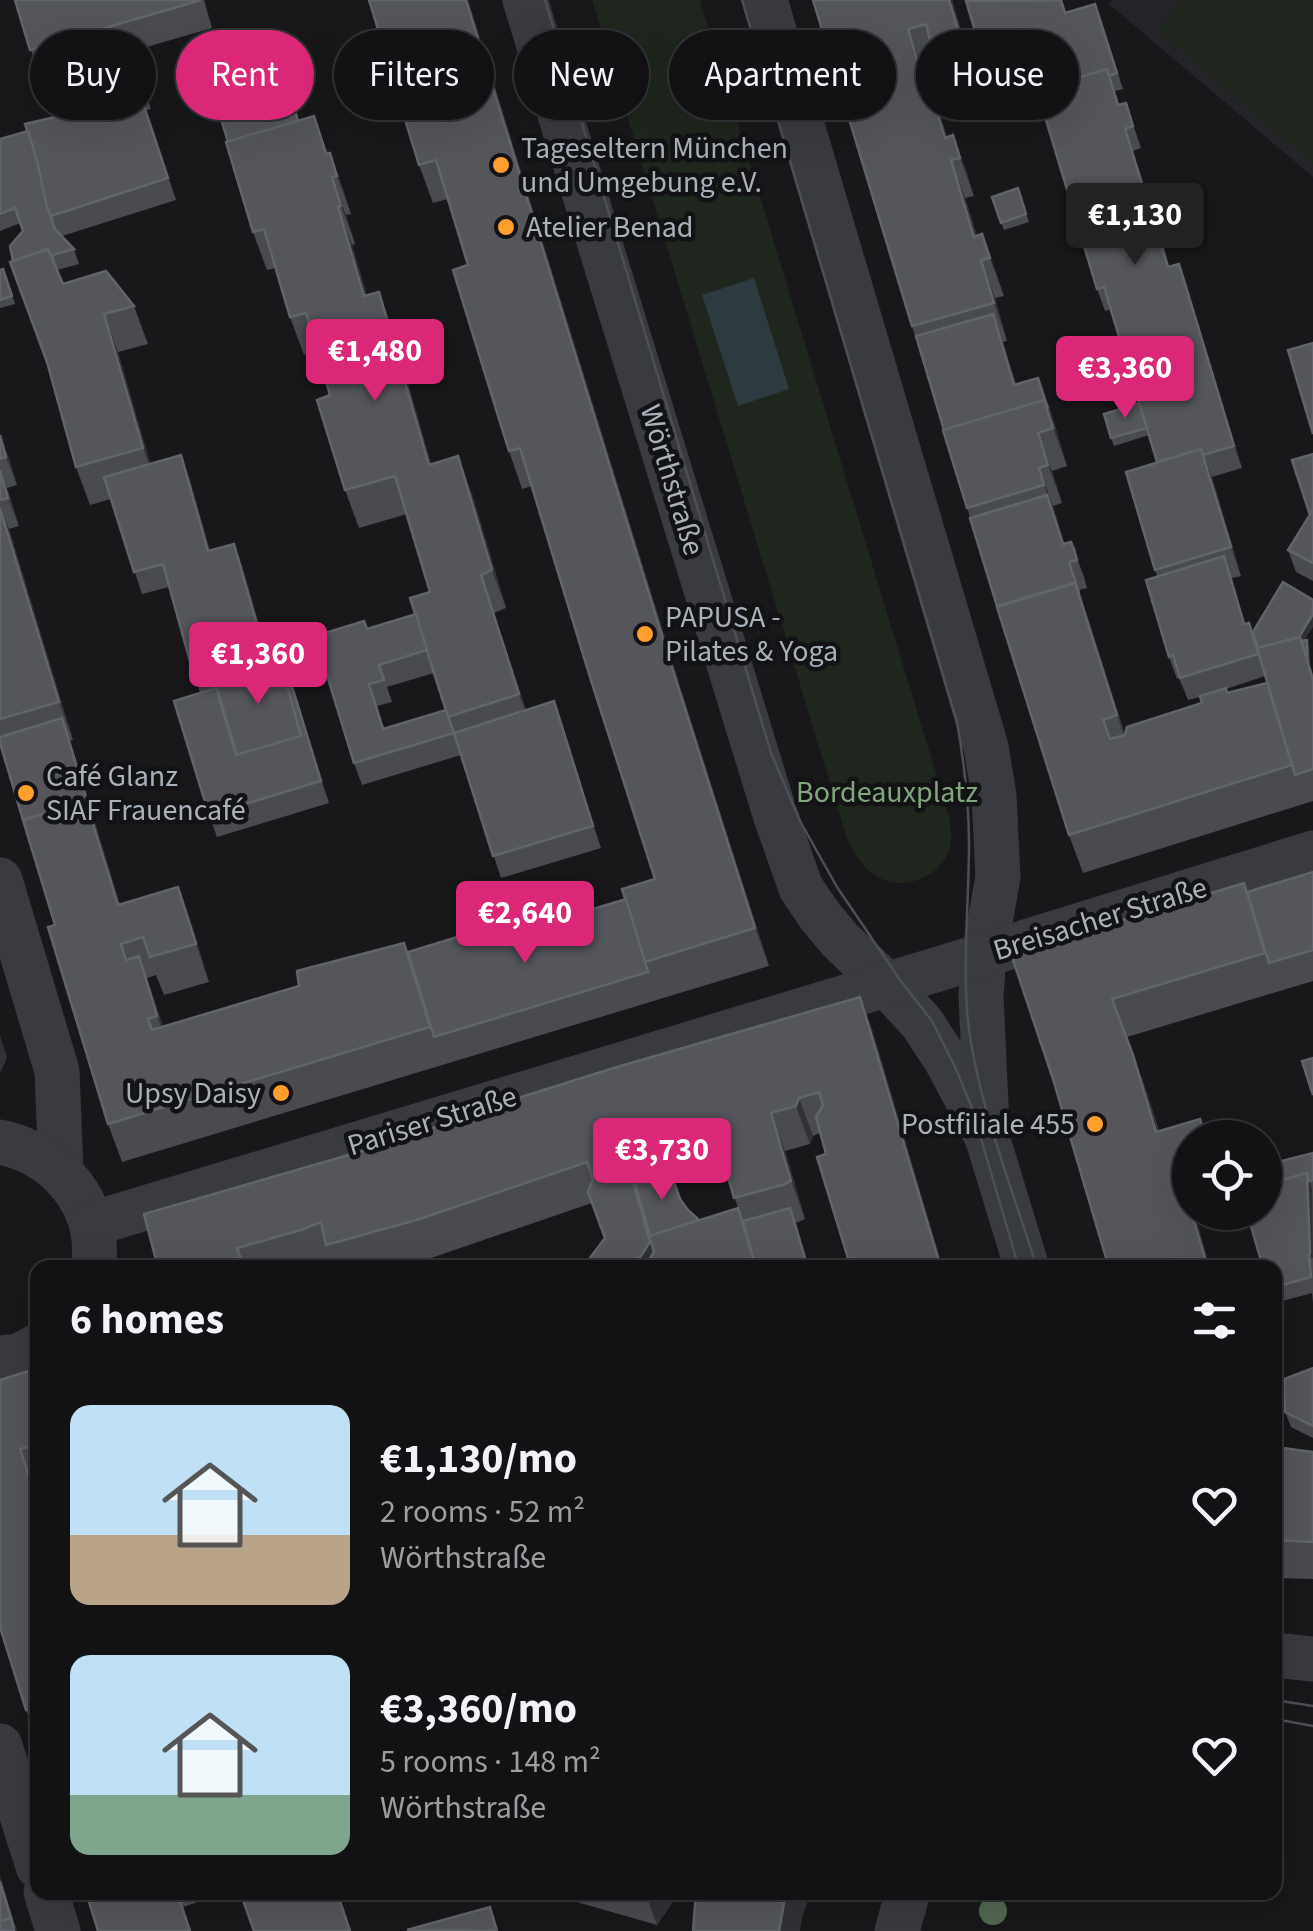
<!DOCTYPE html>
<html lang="en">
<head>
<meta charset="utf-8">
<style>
  :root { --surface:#121214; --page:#1b1b1d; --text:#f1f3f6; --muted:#9c9ea0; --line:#313234; --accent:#db2777 }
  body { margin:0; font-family:"Source Sans 3",sans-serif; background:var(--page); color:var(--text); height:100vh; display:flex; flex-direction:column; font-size:38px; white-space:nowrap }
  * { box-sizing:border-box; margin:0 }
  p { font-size:32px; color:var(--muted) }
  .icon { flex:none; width:55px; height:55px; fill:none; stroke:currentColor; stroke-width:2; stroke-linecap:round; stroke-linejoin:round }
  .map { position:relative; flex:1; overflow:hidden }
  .sheet { position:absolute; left:30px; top:1260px; width:1252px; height:640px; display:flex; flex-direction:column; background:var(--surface); border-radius:20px; box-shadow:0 10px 40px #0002,0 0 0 2px var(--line) }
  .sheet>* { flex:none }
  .hud { position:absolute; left:30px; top:30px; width:1255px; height:90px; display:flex; gap:20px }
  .fabs { position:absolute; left:1172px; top:1120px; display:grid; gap:20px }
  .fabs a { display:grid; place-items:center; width:110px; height:110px; border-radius:50%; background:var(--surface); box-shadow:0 10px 40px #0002,0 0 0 2px var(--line); font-size:50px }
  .price { position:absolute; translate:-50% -85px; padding:0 22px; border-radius:10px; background:var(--accent); color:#fff; font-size:32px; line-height:65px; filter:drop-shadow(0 2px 5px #0008) }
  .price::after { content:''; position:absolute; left:50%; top:60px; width:30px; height:22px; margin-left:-15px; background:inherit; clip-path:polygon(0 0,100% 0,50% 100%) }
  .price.active { background:#222; color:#fff }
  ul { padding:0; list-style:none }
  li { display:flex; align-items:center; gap:30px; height:250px; padding:0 40px }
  li span { display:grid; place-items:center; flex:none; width:280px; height:200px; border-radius:20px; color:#555 }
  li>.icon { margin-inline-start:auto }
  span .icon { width:120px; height:120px; fill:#fffc; stroke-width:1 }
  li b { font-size:42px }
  h2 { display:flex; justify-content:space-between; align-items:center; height:120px; padding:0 40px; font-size:42px }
  .pill { padding:0 35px; border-radius:45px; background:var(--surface); box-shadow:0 10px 40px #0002,0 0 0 2px var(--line); font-size:35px; line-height:90px }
  .pill.active { background:var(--accent); color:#fff }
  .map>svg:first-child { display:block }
  .built { fill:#242428 }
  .green { fill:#1e261e }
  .water { fill:#2d3a40 }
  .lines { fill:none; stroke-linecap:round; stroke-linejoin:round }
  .minor { stroke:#393b40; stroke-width:45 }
  .tram { stroke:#4c4f55; stroke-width:2.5 }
  .tree { fill:#526752 }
  .wall { fill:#494b4f; fill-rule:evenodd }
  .shaded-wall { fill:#313235 }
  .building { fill:#54565b; stroke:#61646a; stroke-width:2.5 }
  .poi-dot { fill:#fe9e2d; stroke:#131315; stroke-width:4 }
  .labels { text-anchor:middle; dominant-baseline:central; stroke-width:9; stroke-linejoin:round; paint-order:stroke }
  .poi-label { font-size:30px; fill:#a9b1bb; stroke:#131315; text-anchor:start }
  .street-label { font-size:30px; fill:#a9b1bb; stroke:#131315 }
  .park-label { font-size:30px; fill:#82a77f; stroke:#131315 }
</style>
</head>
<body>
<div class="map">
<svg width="1313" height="1931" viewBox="0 0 1313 1931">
  <rect width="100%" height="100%" fill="#18181a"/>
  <polygon class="built" points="1112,0 1313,0 1313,177 1109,4"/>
  <g class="green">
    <path d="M592,0h108l246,806c4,15 9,32 2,47 -11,26 -48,39 -72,23 -14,-9 -22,-23 -29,-37z"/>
    <polygon points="1182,0 1313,0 1313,164 1156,30"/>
  </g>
  <polygon class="water" points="754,278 789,389 738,406 702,295"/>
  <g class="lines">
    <g class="minor">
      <polyline points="525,0 775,814 801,888 820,916 840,940 886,984 922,1023 946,1060 987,1137 1027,1268"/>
      <polyline points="765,0 986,747 994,796 998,877 984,955 981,996 987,1125"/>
      <polyline points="0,880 57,1071 61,1171"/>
      <path d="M0,1142c59,12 103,64 93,126"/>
      <polyline points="92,1224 965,961 1313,853"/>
      <polyline points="0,1358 19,1356 38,1346"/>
      <polyline points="1275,1655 1313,1659"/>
      <polyline points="0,1746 38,1866"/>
      <polyline points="46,1892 58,1931"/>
      <polyline points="897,1931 908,1892"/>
    </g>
    <g class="tram">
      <polyline points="545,0 771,753 800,821 837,887 900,980 932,1021 956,1069 972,1108 1019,1268"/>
      <path d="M742,0l215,722c7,40 12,80 12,121 0,56 -6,112 -2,168 7,83 45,176 70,257"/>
      <polyline points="1275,1700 1313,1706"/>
      <polyline points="1275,1719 1313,1726"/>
    </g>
  </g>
  <circle class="tree" cx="993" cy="1911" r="14"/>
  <g class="wall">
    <polygon points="15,0 204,0 212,28 40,78"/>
    <polygon points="468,0 682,693 769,966 122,1162 108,1124 55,925 0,743 0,435 17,485 7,488 19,526 9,529 73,740 70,741 120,905 178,887 209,982 164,995 156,975 147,978 163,1027 516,919 520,931 626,899 655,879 532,486 522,489 509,451 468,265 448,199 433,203 419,165 397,91"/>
    <path d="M813,0h139l21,70 -29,8 -6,-16 -16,5 25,70 6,-2 21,61 -9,2 12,38 5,-2 22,62 -9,2 12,43 -4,1 13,42 33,22 18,60 -15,5 10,32 -9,3 11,38 7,-2 13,35 3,11 -8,2 46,145 77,-32 -2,-6 -12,3 -9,-22 -2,1 -8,-22 -12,-81 -31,-104 31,-10 -8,-27 -35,11 -3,-8 28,-35 -28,-94 -6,2 -8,-22 -75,-244 -39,11 -5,-15 117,-37 28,85 -8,2 4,14 7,-2 15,45 -8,3 16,52 5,-2 8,22 7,23 -5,2 5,19 18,19 55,182 -30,9 29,99 -9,2 13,46 11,18 51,-2 2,8 1,17 3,10v126l-230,72 -14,-38 -72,-229zM1265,676l2,7 -40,10 -1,-4z"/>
    <path d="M276,47l23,74 15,-5 14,38 2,-1 21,61 -5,1 9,29 -3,1 15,51 12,-4 14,38 38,134 41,30 34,114 -12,5 32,97 28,-9 47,147 -100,30 -40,-123 -99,30 -8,-22 13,-134 49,-15 14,-22 -23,-78 -48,14 -14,-38 -15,-95 -12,-44 -14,4 -14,-38 -14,-49 -9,2 -14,-38 -25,-90zM434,673l12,37 -62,18 -7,-22 15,-4 -5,-15z"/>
    <polygon points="134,58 151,109 146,110 176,200 62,236 74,249 79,264 57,270 63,284 134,306 148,344 118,352 150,463 189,477 210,551 234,544 242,566 270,662 284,671 287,670 329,803 217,837 209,815 200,693 169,587 142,594 111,499 90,505 76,467 47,364 13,261 23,231 20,223 0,231 0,139 28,131 77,112 105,89"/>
    <polygon points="1018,188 1029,222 1004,230 992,197"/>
    <polygon points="3,269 15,304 0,308 0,270"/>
    <polygon points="1313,454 1313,581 1296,572 1288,550 1310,515"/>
    <polygon points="1313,872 1313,981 1127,1037 1147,1093 1159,1131 1200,1119 1207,1138 1190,1138 1190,1212 1194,1212 1210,1268 1011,954 1247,892"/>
    <path d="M860,997l14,38 -48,119 -6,-21 -7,3 -3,8 -25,7 20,68 -9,4 13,45h-215l-4,-10 15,-20 -13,-35 -158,54 -38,11h-62l-2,-7 -16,7h-158l239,-127zM725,1167l13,41 -39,12 -11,-10 -8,-11 -5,-16z"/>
    <polygon points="1313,1153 1313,1303 1312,1293 1275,1303 1278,1181"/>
    <polygon points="38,1368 38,1486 34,1487 38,1500 38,1744 26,1710 0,1380"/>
    <polygon points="1313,1368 1313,1438 1291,1427 1285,1412"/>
    <polygon points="1275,1447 1313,1452 1313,1579 1275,1578"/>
    <polygon points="86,1892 227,1892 183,1907"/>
    <polygon points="542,1892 671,1892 674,1900 657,1925"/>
  </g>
  <g class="shaded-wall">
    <polygon points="466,0 468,0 682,693 769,966 755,928 668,655"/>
    <polygon points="949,0 952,0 973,70 959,32"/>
    <polygon points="908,29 922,67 936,115 922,77"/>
    <polygon points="926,76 940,114 954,159 945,138"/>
    <polygon points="953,135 967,173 974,196 960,158"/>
    <polygon points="330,153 344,191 351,214 337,176"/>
    <polygon points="951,160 965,198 984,260 974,237"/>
    <polygon points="332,177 346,215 355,244 341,206"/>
    <polygon points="338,207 352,245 378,334 364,296"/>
    <polygon points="982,234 996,272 1004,296 990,258"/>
    <polygon points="981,260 995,298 1007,341 994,303"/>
    <polygon points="1179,264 1187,286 1242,468 1234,446"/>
    <polygon points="379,292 393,330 442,503 429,465"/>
    <polygon points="104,314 118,352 157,486 143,448"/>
    <polygon points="993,314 1003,342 1024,413 1014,385"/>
    <polygon points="1038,378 1049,406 1067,466 1053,428"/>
    <polygon points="1038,433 1052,471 1062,503 1048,465"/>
    <polygon points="0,435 10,461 17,485 6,457"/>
    <polygon points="1201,449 1212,477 1241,576 1231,547"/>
    <polygon points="181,455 189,477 216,573 208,551"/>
    <polygon points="458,456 472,494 506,608 492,570"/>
    <polygon points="1039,468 1053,506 1070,562 1063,544"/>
    <polygon points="0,469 7,488 19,526 8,498"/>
    <polygon points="0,505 9,529 73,740 59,702"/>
    <polygon points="234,544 242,566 274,678 266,656"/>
    <polygon points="481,575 494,613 533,732 519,694"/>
    <polygon points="1075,583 1089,621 1130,753 1117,715"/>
    <polygon points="1313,614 1313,627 1302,644 1313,675 1313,680 1297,641"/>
    <polygon points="287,670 295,692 329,803 321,781"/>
    <polygon points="554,701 562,723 601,848 593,826"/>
    <polygon points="62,718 70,740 100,839 92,817"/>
    <polygon points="86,801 100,839 132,943 118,905"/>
    <polygon points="178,887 192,925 209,982 196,944"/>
    <polygon points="139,956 152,994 171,1054 157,1016"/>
    <polygon points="860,997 874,1035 943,1268 941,1268"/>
    <polygon points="0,1035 7,1058 0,1073"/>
    <polygon points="1133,1055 1147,1093 1170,1170 1156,1132"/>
    <polygon points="799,1098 813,1136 810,1144 796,1106"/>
    <polygon points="771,1113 785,1151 805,1219 791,1181"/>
    <polygon points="626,1157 640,1195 661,1268 633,1268"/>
    <polygon points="1307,1173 1312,1188 1313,1258 1310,1257"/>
    <polygon points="1191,1212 1194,1212 1210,1268 1208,1268"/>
    <polygon points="0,1876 17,1931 15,1931 0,1881"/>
    <polygon points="645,1892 671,1892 674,1900 657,1925"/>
    <polygon points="786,1892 811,1892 802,1918 800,1931 779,1931"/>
  </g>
  <g class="building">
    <polygon points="15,0 201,0 30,50"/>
    <polygon points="369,0 466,0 668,655 755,928 645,962 622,889 655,879 590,677 520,448 509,451 481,361 453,270 468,265 436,160 419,165 401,106 418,101 413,86 397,91"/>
    <polygon points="813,0 949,0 959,32 930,40 926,24 908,29 922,77 926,76 945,138 953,135 960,158 951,160 974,237 982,234 990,258 981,260 994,303 912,326"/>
    <polygon points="1061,0 1065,13 1095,4 1117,73 1109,76 1107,69 1037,90 1018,29 978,41 966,1"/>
    <polygon points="276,47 298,121 228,142 206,68"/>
    <polygon points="134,58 145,92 140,78 105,89 98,70"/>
    <polygon points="1107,69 1118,105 1126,103 1133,126 1125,129 1148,203 1154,201 1161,224 1156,226 1168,267 1179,264 1234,446 1203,455 1201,449 1157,462 1104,287 1097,289 1037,90"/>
    <polygon points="140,78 143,87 138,88 168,178 51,216 44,200 37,161 25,124 77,112 105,90"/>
    <polygon points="314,116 326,154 330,153 337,176 332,177 341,206 338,207 364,296 379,292 429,465 458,456 492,570 481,575 519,694 448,717 410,598 430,592 395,476 345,490 317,400 330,395 306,313 290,317 264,229 253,232 226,142"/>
    <polygon points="28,131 37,161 47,207 55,229 74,249 52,255 54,261 48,249 13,261 10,246 23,231 15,208 0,214 0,139"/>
    <polygon points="1018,188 1026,214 1001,223 992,197"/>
    <polygon points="48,249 63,284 106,271 134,306 104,314 143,448 76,467 47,362 10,262"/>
    <polygon points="3,269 12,296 0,300 0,270"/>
    <polygon points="993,314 1014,385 1038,378 1048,409 1044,400 944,430 916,336"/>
    <polygon points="1313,343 1313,434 1288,350"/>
    <polygon points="1044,400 1053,428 1038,433 1048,465 1039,468 1044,485 967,508 943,430"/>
    <polygon points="1139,403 1147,428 1111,438 1104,414"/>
    <polygon points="0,435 6,457 0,459"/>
    <polygon points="1201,449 1231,547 1155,570 1126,472"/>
    <polygon points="1313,454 1313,510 1310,515 1292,460"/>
    <polygon points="181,455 208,551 234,544 266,656 194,676 163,564 134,572 104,477"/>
    <polygon points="0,470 8,498 0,500"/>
    <polygon points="1047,495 1063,544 1071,542 1074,549 1077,560 1069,562 1079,593 1075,583 997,606 970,518"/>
    <polygon points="0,508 59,702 0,719"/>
    <polygon points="1313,510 1313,563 1288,550"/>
    <polygon points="1224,556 1244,624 1249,623 1258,654 1180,678 1173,655 1169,657 1146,580"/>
    <polygon points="1283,582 1313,600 1313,614 1299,637 1258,648 1253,632"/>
    <polygon points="1075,583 1117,715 1103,720 1110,739 1125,735 1127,727 1202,703 1200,696 1226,688 1227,693 1267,683 1292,765 1069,835 997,607"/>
    <polygon points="416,614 427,650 379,665 384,680 369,684 383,729 446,710 454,733 354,763 315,636 364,621 367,629"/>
    <polygon points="1300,637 1313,680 1313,769 1295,775 1257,648"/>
    <polygon points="1307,640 1307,657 1301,641"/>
    <polygon points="280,659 301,736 237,755 214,678"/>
    <polygon points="287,670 321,781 209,815 174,701 216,688 236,755 301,736 283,671"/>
    <polygon points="554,701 593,826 493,856 454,733"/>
    <polygon points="62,718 92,817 86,801 23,820 0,743 0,737"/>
    <polygon points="86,801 118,905 178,887 196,944 150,957 143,937 121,944 126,960 139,956 157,1016 148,1019 152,1030 299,986 297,971 404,943 430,1027 108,1124 48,927 55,925 23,820"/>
    <polygon points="1313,872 1313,950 1269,963 1247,892"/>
    <polygon points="1244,883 1265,953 1112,999 1133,1055 1156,1132 1200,1119 1206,1138 1190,1138 1190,1157 1176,1161 1208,1268 1109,1268 1053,1079 1011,954"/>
    <polygon points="626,899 648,972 434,1037 408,952 516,919 519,931"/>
    <polygon points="860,997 941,1268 851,1268 817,1157 826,1154 816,1117 823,1105 819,1092 799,1098 796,1106 771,1113 791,1181 782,1185 734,1198 714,1128 626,1157 650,1242 633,1268 603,1268 590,1258 605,1238 588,1192 593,1179 587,1162 420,1219 326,1245 321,1222 301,1230 237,1248 241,1259 255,1268 158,1268 144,1214 397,1141 499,1104 617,1067"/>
    <polygon points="1313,1058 1313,1095 1302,1061"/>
    <polygon points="1313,1153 1313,1180 1309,1181 1307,1173 1278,1181 1274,1163"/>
    <polygon points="669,1168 680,1199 688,1210 699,1220 650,1236 634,1179"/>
    <polygon points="1307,1173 1310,1253 1309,1256 1311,1277 1275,1287 1275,1268 1263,1268 1247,1212 1265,1212 1265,1185"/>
    <polygon points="738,1208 756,1268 644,1268 654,1252 649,1236"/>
    <polygon points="790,1208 808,1268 756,1268 743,1221"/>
    <polygon points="38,1368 38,1444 20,1449 38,1505 38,1707 26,1710 0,1627 0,1380"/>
    <polygon points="1313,1368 1313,1426 1285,1412 1284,1379"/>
    <polygon points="1275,1447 1313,1452 1313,1542 1275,1540"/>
    <polygon points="38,1717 38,1744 29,1720"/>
    <polygon points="0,1881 14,1928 11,1918 0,1921"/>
    <polygon points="86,1892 177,1892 190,1931 98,1931"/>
    <polygon points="240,1892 337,1892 350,1931 254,1931"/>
    <polygon points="696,1892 786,1892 779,1931 693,1931"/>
    <polygon points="490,1907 497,1931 407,1930"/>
    <polygon points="11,1918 14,1931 0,1931 0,1921"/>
  </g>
  <g class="poi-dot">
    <circle cx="501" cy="165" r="10"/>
    <circle cx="506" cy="227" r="10"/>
    <circle cx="645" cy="634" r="10"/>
    <circle cx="26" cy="793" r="10"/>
    <circle cx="281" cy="1093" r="10"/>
    <circle cx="1095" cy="1124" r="10"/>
  </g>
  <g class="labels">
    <g class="poi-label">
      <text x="521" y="148">Tageseltern München<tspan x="521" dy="34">und Umgebung e.V.</tspan></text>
      <text x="526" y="227">Atelier Benad</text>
      <text x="665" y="617">PAPUSA -<tspan x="665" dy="34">Pilates &amp; Yoga</tspan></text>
      <text x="46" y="776">Café Glanz<tspan x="46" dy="34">SIAF Frauencafé</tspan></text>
      <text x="261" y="1093" text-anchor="end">Upsy Daisy</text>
      <text x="1075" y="1124" text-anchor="end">Postfiliale 455</text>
    </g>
    <g class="street-label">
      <text transform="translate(672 480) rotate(73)">Wörthstraße</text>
      <text transform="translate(1100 919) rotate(-17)">Breisacher Straße</text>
      <text transform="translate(432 1121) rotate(-17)">Pariser Straße</text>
    </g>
    <g class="park-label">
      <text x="887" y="792">Bordeauxplatz</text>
    </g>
  </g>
</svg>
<div class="fabs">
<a><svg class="icon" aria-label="locate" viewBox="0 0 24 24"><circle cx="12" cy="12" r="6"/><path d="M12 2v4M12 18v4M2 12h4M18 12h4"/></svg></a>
</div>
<b class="price active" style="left:1135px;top:268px">€1,130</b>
<b class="price" style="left:375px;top:404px">€1,480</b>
<b class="price" style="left:1125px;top:421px">€3,360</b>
<b class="price" style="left:258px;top:707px">€1,360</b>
<b class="price" style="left:525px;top:966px">€2,640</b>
<b class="price" style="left:662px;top:1203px">€3,730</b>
<div class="hud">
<a class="pill">Buy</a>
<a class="pill active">Rent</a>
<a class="pill">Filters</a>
<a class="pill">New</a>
<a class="pill">Apartment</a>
<a class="pill">House</a>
</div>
<section class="sheet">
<h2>6 homes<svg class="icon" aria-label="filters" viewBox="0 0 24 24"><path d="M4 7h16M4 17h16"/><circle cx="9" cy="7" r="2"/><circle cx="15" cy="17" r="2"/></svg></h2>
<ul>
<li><span style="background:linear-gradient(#bfe0f5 65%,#b9a48a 0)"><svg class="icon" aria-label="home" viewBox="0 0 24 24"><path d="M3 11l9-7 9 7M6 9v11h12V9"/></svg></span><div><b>€1,130/mo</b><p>2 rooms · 52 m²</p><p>Wörthstraße</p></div><svg class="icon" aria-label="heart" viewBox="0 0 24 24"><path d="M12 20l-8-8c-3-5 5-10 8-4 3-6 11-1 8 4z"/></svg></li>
<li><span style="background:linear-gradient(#bfe0f5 70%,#7fa58c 0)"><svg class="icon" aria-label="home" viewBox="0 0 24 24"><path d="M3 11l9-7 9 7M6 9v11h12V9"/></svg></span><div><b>€3,360/mo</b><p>5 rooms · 148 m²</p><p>Wörthstraße</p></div><svg class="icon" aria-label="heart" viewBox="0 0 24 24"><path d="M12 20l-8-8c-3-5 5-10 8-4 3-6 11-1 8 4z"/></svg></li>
</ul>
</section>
</div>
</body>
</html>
